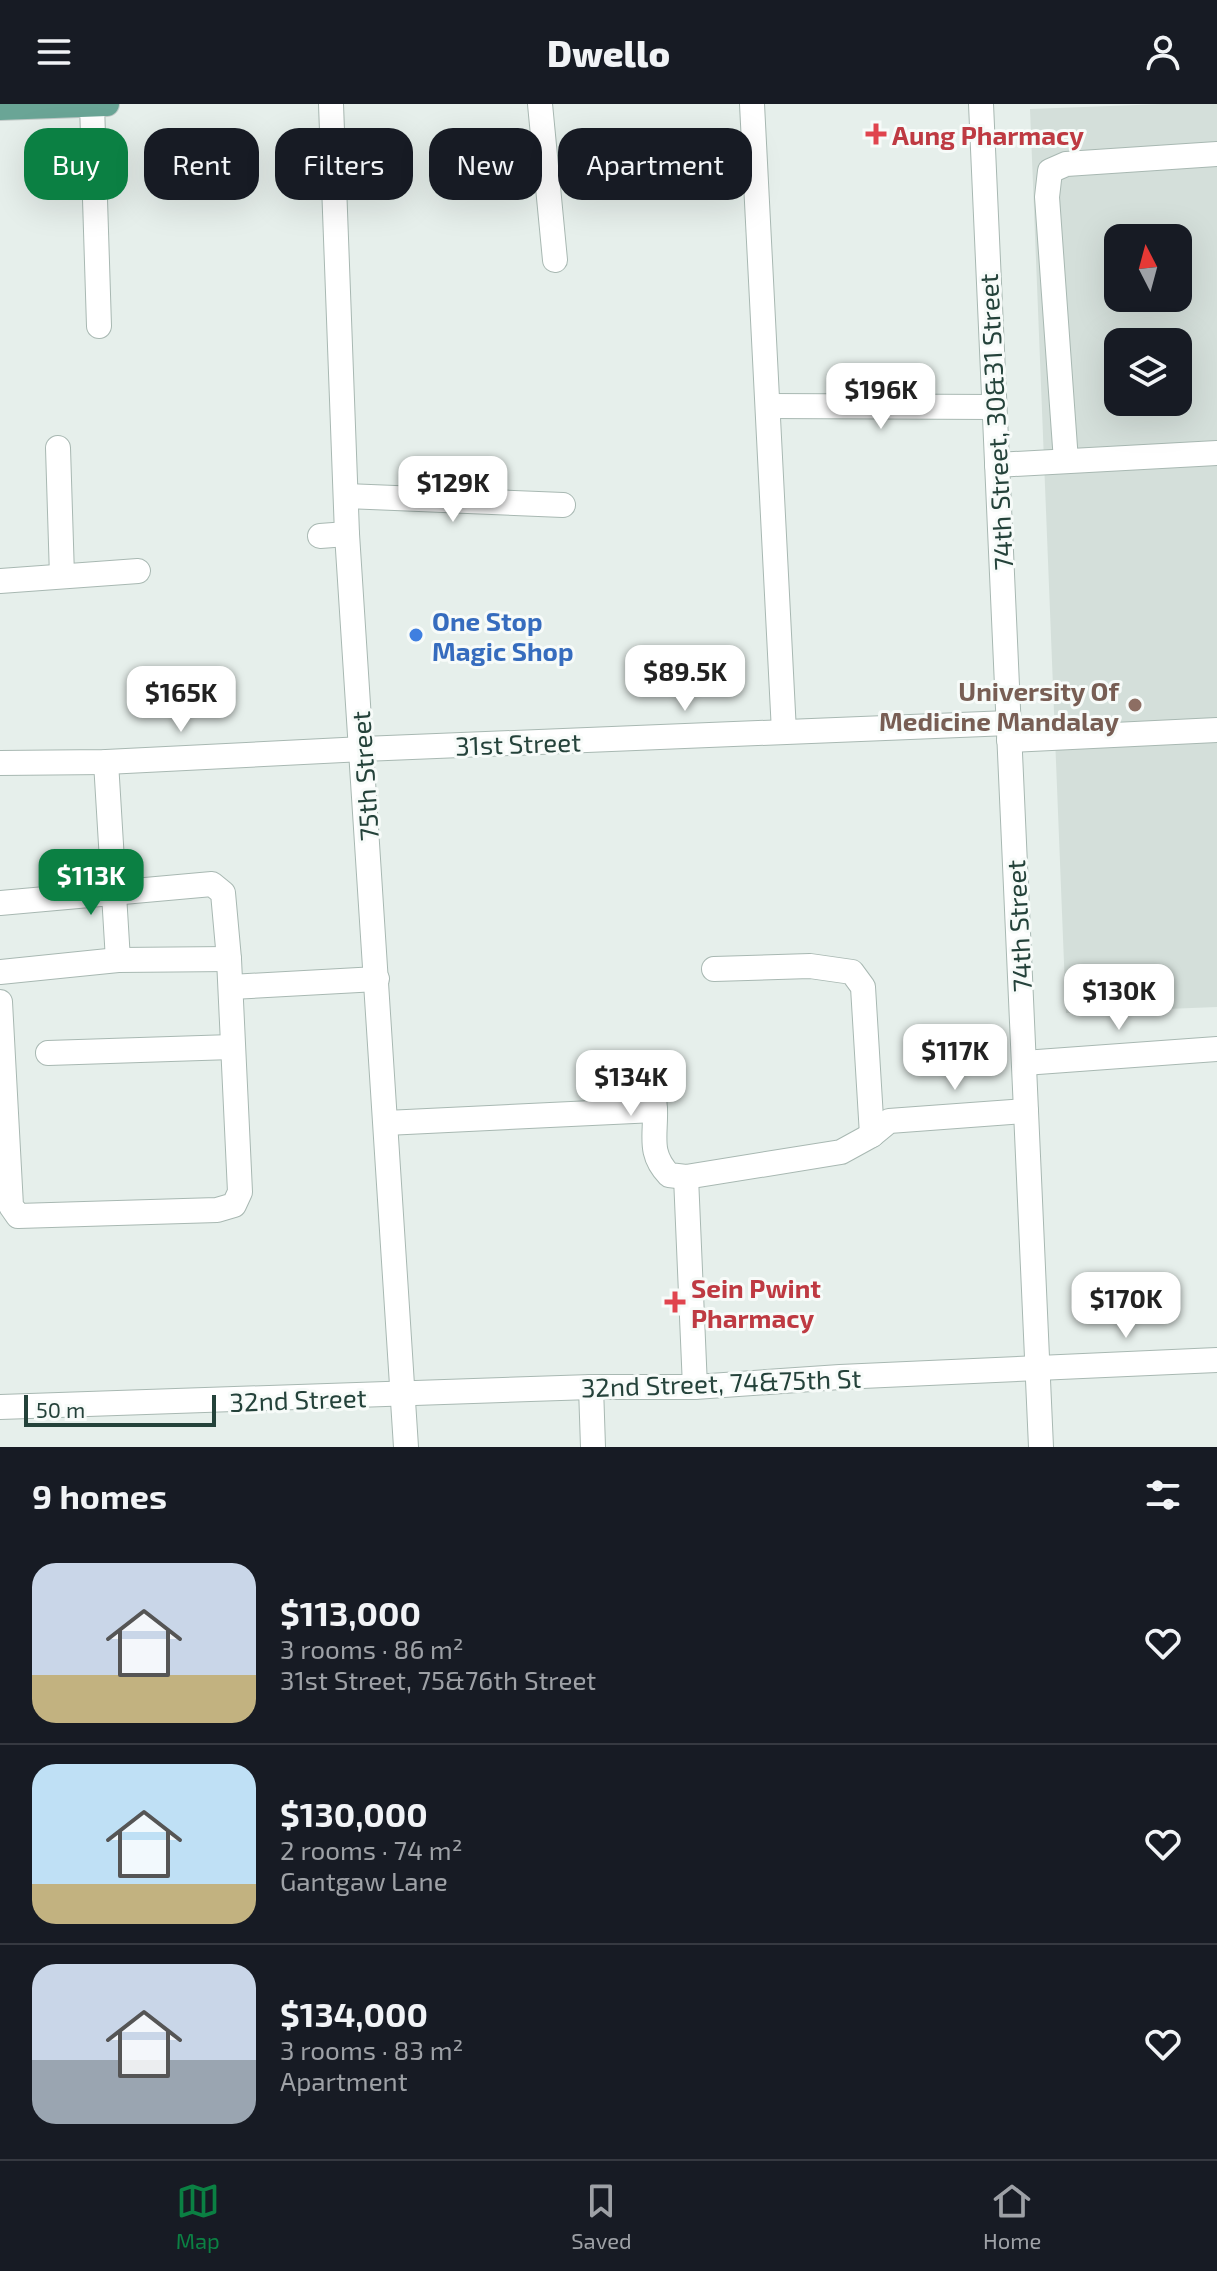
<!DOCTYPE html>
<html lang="en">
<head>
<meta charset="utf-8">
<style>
  :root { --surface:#171b24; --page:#242831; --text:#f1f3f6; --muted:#9ea1a6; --line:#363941; --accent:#0b8043 }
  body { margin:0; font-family:"Exo 2",sans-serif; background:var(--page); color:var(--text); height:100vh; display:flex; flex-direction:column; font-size:30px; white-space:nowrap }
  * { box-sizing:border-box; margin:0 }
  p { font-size:26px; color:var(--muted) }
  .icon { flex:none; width:44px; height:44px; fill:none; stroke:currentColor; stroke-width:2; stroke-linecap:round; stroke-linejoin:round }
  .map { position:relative; height:1343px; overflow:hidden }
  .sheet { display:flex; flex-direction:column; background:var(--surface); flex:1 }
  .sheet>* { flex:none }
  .guide { position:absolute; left:24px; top:24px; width:800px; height:72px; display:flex; gap:16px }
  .needle { width:52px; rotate:354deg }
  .controls { position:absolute; left:1104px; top:120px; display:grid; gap:16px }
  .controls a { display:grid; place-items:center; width:88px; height:88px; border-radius:16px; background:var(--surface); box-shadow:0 8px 32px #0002; font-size:40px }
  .scale { position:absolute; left:24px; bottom:20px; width:192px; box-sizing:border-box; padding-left:8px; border:4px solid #24423a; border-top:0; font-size:22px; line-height:28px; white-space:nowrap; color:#24423a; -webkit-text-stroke:6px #f7fbf9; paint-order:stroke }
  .price { position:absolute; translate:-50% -68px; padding:0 18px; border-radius:16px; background:#fff; color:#222; font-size:26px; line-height:52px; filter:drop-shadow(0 2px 4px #0008) }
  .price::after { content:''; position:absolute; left:50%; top:48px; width:24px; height:18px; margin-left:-12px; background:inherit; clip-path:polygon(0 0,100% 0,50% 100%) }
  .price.current { background:var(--accent); color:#fff }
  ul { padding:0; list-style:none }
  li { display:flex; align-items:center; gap:24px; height:200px; padding:0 32px }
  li+li { border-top:2px solid var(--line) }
  li span { display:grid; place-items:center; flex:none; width:224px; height:160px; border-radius:24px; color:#555 }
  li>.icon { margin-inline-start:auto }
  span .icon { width:96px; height:96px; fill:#fffc; stroke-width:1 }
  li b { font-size:34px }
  h2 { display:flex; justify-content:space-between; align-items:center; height:96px; padding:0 32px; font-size:34px }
  .chip { padding:0 28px; border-radius:24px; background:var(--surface); box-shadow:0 8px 32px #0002; font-size:28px; line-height:72px }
  .chip.current { background:var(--accent); color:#fff }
  header { display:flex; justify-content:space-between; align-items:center; height:104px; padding:0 32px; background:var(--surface); font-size:36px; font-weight:800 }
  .dock { display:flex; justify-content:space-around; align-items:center; height:112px; border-top:2px solid var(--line); background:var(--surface); font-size:22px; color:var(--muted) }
  .dock a { display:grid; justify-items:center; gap:4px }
  .dock .current { color:var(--accent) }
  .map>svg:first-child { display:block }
  .built { fill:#d4dfda; fill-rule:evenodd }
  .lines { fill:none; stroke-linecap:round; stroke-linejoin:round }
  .minor-casing { stroke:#a8b8b2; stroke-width:26 }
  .major-casing { stroke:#c2cac8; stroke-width:26 }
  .minor { stroke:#fff; stroke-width:24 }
  .major { stroke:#6aa596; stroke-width:24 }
  .health-dot { fill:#e0444e; stroke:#f7fbf9; stroke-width:3 }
  .shop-dot { fill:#3f7fe0; stroke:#f7fbf9; stroke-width:3 }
  .education-dot { fill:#8d6e63; stroke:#f7fbf9; stroke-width:3 }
  .labels { text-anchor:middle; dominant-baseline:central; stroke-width:6; stroke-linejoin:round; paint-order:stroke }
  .health-label { font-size:26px; font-weight:bold; fill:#be3a42; stroke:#f7fbf9; text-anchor:start }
  .street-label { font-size:26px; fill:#24423a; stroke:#f7fbf9 }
  .shop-label { font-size:26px; font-weight:bold; fill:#366cbe; stroke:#f7fbf9; text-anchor:start }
  .education-label { font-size:26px; font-weight:bold; fill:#785e54; stroke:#f7fbf9; text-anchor:end }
</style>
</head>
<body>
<header><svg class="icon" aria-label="menu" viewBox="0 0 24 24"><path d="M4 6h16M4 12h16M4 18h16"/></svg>Dwello<svg class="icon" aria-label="person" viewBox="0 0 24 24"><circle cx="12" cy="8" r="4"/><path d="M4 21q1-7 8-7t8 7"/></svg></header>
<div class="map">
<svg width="1217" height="1343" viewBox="0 0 1217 1343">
  <rect width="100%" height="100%" fill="#e6efeb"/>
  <path class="built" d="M1163,0h54v903l-151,6 -36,-904zM1118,134h60v60h-60zM1118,238h60v60h-60z"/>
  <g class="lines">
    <defs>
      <g id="minor">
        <polyline points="92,0 99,222"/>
        <polyline points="331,0 347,430 406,1343"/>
        <polyline points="540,0 555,156"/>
        <polyline points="752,0 784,628"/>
        <polyline points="981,0 1041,1343"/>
        <polyline points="769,302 994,303"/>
        <polyline points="58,344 62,472"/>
        <polyline points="1066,357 1047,93 1050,67 1066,60 1217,50"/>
        <polyline points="997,361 1217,349"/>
        <polyline points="346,392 563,401"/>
        <polyline points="320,432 347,430"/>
        <polyline points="0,477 138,467"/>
        <polyline points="1009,636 1217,626"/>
        <polyline points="106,658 118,856"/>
        <polyline points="0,659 106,658 363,645 1009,619"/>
        <polyline points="0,799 212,780 223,789 229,855 240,1088 234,1101 217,1106 18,1112 11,1102 0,898"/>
        <polyline points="714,865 810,862 852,868 863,883 872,1031"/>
        <polyline points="0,868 118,856 229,855"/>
        <polyline points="231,883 377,875"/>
        <polyline points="48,949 232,943"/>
        <polyline points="1024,959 1217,945"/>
        <path d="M649,960c2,14 5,30 6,45 1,27 -7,44 14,66l17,2 155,-25 31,-17 17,-14 137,-10"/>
        <polyline points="386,1019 655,1006"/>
        <polyline points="686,1073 695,1283"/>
        <polyline points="591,1283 593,1343"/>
        <polyline points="0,1303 591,1283 695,1283 840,1273 1217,1256"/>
      </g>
      <polyline id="major" points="0,4 107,0"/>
    </defs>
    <use href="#minor" class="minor-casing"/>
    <use href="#major" class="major-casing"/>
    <use href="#minor" class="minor"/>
    <use href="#major" class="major"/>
  </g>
  <g class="health-dot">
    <path d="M872 18h8v8h8v8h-8v8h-8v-8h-8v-8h8z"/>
    <path d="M671 1186h8v8h8v8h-8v8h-8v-8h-8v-8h8z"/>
  </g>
  <circle class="shop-dot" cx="416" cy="531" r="8"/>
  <circle class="education-dot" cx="1135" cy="601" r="8"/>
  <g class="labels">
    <g class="health-label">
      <text x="892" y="30">Aung Pharmacy</text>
      <text x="691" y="1183">Sein Pwint<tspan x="691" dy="30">Pharmacy</tspan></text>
    </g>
    <g class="street-label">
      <text transform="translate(995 318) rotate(-93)">74th Street, 30&amp;31 Street</text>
      <text transform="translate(518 639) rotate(-2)">31st Street</text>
      <text transform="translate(364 672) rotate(-94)">75th Street</text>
      <text transform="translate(1018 822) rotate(-93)">74th Street</text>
      <text transform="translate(721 1278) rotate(-2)">32nd Street, 74&amp;75th St</text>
      <text transform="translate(298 1295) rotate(-2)">32nd Street</text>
    </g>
    <g class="shop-label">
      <text x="432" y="516">One Stop<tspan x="432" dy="30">Magic Shop</tspan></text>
    </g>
    <g class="education-label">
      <text x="1119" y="586">University Of<tspan x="1119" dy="30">Medicine Mandalay</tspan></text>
    </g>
  </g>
</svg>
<div class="controls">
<a><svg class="needle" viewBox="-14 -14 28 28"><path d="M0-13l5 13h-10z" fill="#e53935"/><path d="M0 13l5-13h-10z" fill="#9ea1a6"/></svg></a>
<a><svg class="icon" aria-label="layers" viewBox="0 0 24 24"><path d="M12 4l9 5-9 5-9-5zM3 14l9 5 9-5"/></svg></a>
</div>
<div class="scale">50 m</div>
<b class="price" style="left:881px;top:327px">$196K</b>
<b class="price" style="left:453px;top:420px">$129K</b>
<b class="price" style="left:685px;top:609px">$89.5K</b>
<b class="price" style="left:181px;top:630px">$165K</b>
<b class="price current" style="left:91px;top:813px">$113K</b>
<b class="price" style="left:1119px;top:928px">$130K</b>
<b class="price" style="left:955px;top:988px">$117K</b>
<b class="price" style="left:631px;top:1014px">$134K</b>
<b class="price" style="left:1126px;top:1236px">$170K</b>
<div class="guide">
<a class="chip current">Buy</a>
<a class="chip">Rent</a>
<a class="chip">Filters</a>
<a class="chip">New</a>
<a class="chip">Apartment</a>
</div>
</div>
<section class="sheet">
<h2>9 homes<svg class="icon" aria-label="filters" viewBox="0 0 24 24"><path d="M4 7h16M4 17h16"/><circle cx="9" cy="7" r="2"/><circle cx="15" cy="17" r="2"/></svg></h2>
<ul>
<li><span style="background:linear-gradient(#c9d6e8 70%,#c2b280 0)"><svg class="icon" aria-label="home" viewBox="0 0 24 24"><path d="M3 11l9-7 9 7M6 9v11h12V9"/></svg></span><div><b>$113,000</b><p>3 rooms · 86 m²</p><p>31st Street, 75&amp;76th Street</p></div><svg class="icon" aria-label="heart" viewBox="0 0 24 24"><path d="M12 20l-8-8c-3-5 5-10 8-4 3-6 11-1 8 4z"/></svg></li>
<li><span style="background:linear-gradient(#bfe0f5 75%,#c2b280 0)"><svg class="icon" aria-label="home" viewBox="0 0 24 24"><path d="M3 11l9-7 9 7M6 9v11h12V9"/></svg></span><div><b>$130,000</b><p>2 rooms · 74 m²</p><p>Gantgaw Lane</p></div><svg class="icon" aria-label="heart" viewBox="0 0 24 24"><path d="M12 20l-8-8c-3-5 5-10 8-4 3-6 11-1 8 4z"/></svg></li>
<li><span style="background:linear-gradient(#c9d6e8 60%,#9aa5b1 0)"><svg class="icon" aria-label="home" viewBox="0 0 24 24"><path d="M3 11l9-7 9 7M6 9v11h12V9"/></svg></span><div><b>$134,000</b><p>3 rooms · 83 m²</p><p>Apartment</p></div><svg class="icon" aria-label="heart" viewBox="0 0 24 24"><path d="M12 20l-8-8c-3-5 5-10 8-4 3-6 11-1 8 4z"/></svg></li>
</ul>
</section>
<nav class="dock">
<a class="current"><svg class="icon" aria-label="map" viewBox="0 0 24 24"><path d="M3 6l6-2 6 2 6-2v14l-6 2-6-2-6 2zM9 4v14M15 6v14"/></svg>Map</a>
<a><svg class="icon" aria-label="saved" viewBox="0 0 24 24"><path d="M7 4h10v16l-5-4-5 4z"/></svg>Saved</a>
<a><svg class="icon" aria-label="home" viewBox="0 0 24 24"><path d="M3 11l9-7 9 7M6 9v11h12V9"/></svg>Home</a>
</nav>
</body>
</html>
